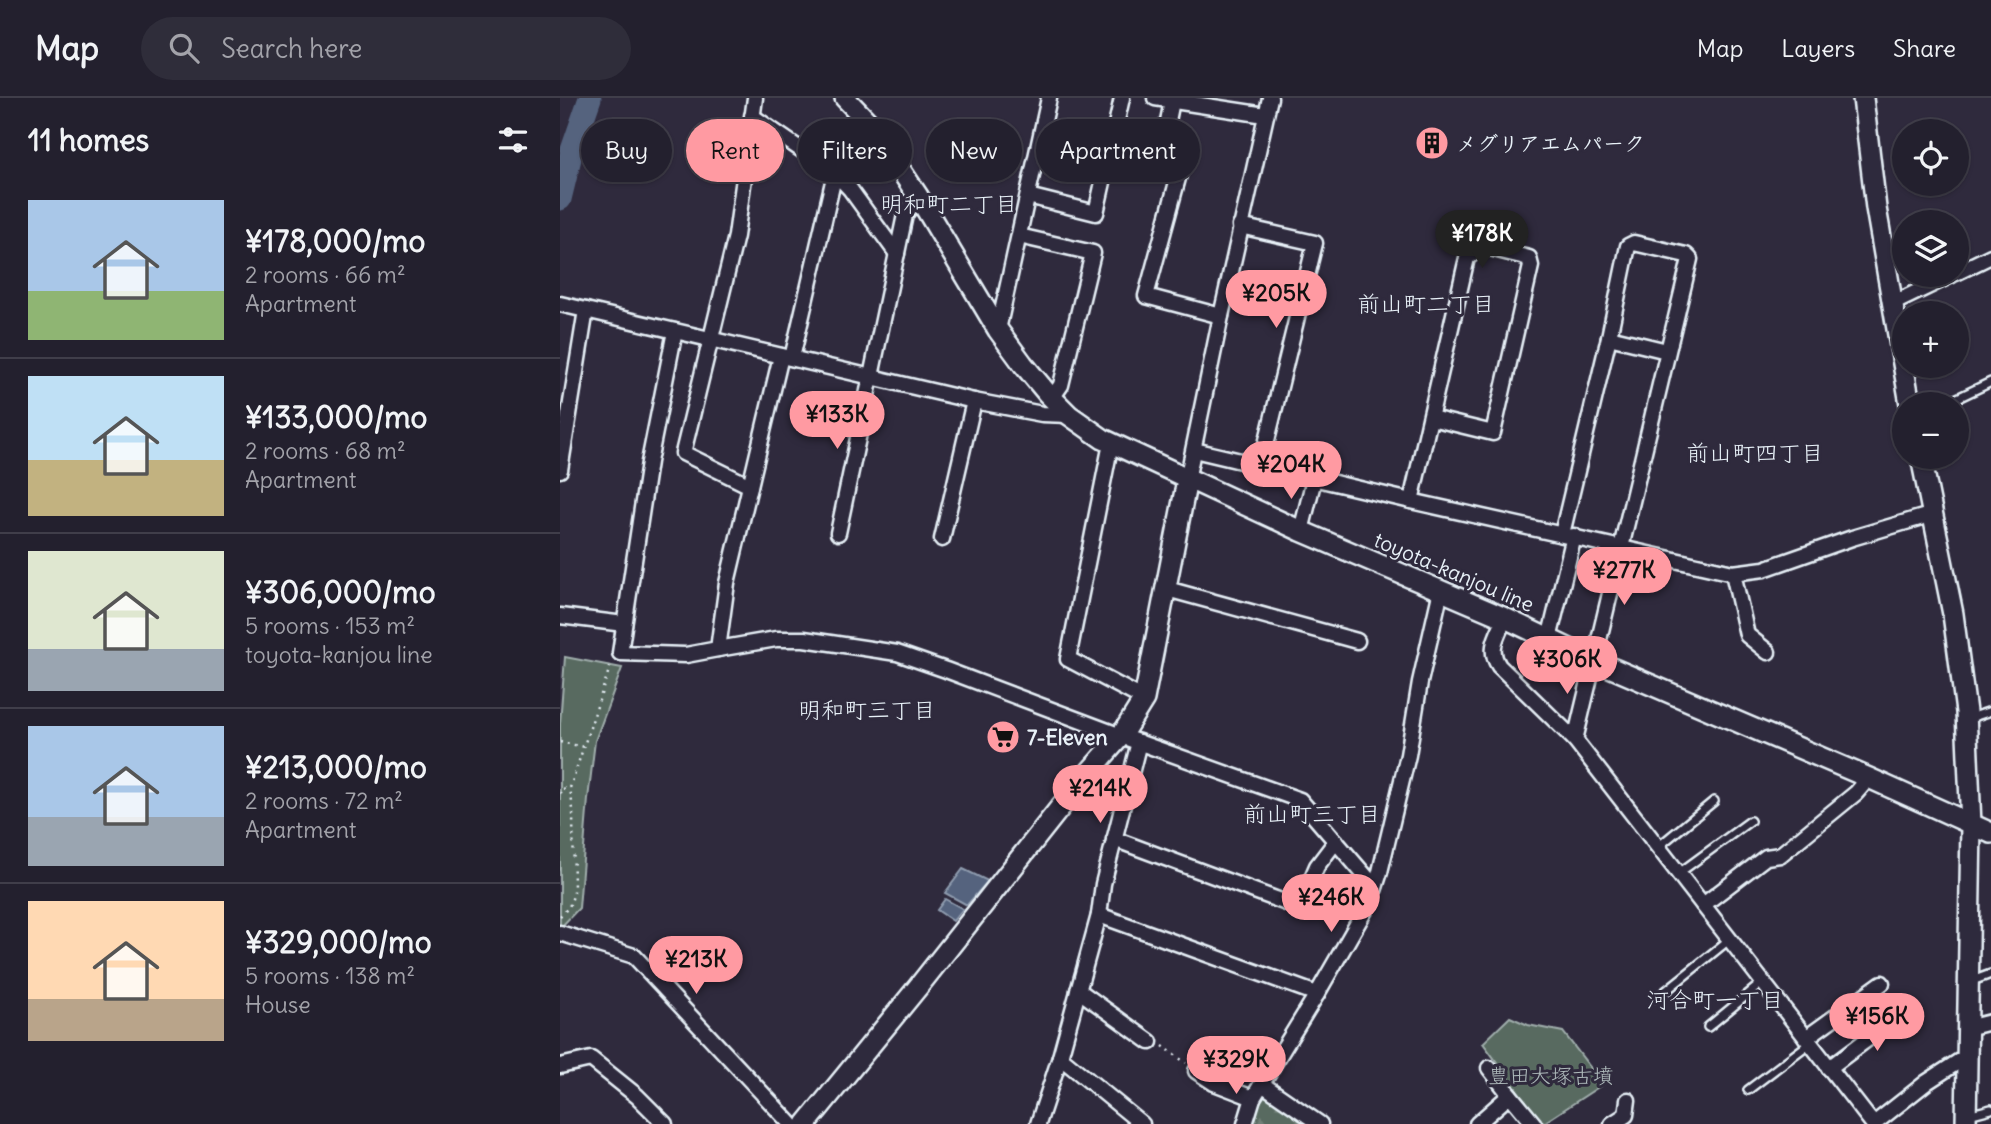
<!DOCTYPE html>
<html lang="en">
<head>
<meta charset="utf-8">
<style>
  :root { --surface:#23202e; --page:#2f2d3a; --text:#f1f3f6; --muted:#a3a3aa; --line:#403e4a; --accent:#ff9aa2 }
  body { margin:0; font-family:Delius,"Klee One",sans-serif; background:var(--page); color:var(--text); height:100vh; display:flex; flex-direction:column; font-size:26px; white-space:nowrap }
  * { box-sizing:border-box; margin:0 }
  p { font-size:23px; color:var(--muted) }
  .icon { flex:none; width:38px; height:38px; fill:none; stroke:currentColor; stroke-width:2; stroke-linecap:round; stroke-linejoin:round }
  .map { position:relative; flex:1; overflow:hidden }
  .sheet { display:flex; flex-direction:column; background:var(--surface); width:560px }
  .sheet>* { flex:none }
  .top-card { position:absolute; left:21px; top:21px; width:665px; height:63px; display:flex; gap:14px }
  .fabs { position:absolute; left:1332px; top:21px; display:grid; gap:14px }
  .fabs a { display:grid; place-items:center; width:77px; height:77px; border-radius:50%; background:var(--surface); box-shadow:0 2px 5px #0004,0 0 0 2px var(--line); font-size:35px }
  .price { position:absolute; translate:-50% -60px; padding:0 16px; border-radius:24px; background:var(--accent); color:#111; font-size:23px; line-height:46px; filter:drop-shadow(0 2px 4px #0008) }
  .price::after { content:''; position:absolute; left:50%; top:42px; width:21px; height:16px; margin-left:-10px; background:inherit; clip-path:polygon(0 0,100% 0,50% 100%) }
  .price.on { background:#222; color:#fff }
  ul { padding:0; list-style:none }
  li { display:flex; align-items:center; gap:21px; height:175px; padding:0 28px }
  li+li { border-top:2px solid var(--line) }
  li span { display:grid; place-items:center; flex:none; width:196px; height:140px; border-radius:0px; color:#555 }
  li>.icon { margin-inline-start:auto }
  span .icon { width:84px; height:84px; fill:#fffc; stroke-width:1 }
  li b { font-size:30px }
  h2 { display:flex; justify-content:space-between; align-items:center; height:84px; padding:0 28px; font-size:30px }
  .chip { padding:0 24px; border-radius:32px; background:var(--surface); box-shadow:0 2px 5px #0004,0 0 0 2px var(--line); font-size:24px; line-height:63px }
  .chip.on { background:var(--accent); color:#111 }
  header { display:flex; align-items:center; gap:42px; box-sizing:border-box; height:98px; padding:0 35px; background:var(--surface); border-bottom:2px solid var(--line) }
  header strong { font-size:33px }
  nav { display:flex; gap:38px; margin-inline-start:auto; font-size:24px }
  .search { width:490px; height:63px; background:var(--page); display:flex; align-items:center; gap:18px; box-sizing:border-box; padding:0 24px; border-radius:38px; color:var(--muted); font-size:26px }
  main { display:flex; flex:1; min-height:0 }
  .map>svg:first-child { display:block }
  .forest { fill:url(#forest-firs); stroke:#a0aeac; stroke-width:2 }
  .green { fill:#596a61; stroke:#a0aeac; stroke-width:2 }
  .water { fill:#54637e; stroke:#8f9caf; stroke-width:2 }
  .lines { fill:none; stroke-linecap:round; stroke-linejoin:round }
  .river { stroke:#54637e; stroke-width:23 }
  .lane-casing { stroke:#e8f1f8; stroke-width:12 }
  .street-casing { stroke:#e8f1f8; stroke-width:19 }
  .secondary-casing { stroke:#e8f1f8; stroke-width:24 }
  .path { stroke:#e8f1f8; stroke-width:2.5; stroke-dasharray:2 5; stroke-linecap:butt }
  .lane { stroke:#2f2a3d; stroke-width:7 }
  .street { stroke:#2f2a3d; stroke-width:14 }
  .secondary { stroke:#2f2a3d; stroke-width:19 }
  .labels { text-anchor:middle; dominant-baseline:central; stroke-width:6; stroke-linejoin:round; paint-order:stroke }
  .poi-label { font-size:21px; font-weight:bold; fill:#e8f1f8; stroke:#2f2a3d; text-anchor:start }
  .street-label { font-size:21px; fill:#e8f1f8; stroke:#2f2a3d }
  .park-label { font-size:21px; fill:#afbbbc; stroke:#2f2a3d }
  .neighbourhood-label { font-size:23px; fill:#e8f1f8; stroke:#2f2a3d }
</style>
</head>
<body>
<header>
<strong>Map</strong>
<div class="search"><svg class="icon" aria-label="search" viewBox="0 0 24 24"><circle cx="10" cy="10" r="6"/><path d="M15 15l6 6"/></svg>Search here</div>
<nav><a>Map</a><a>Layers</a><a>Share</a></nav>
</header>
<main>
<section class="sheet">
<h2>11 homes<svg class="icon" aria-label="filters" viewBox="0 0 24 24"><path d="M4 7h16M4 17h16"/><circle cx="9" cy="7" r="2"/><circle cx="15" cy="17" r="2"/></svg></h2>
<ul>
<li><span style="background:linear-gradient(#a9c7e8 65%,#8fb573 0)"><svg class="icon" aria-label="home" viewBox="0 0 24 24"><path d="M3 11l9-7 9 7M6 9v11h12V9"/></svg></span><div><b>¥178,000/mo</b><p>2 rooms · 66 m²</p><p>Apartment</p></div></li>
<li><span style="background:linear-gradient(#bfe0f5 60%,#c2b280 0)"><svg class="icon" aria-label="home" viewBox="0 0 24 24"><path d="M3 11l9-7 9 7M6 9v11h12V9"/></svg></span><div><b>¥133,000/mo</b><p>2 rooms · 68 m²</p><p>Apartment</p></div></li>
<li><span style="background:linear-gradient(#dfe7d0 70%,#9aa5b1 0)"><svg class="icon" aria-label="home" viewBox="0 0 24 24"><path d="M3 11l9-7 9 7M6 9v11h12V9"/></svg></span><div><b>¥306,000/mo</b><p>5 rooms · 153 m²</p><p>toyota-kanjou line</p></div></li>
<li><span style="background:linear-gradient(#a9c7e8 65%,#9aa5b1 0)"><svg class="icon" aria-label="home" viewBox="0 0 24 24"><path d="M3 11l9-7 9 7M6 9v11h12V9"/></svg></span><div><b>¥213,000/mo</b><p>2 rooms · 72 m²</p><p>Apartment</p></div></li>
<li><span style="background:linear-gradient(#ffd9b3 70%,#b9a48a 0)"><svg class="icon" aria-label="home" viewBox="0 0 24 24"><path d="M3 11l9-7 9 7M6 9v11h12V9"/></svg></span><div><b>¥329,000/mo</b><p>5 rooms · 138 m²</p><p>House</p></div></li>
</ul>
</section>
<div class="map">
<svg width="1431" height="1026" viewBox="0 0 1431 1026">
  <defs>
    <pattern id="forest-firs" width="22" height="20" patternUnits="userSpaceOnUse" patternTransform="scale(1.75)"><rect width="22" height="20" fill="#596a61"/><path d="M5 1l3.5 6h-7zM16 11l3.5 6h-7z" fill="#718078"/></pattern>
  </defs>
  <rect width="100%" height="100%" fill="#2f2a3d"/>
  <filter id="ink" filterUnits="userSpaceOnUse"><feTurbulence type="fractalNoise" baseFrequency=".0143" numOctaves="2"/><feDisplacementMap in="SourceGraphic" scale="14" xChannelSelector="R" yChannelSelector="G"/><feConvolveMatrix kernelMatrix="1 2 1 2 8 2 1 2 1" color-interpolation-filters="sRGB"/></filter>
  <g filter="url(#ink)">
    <polygon class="forest" points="707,995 751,1026 687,1026 693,1000"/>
    <g class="green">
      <polygon points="5,559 62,570 35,643 28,701 19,810 0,830 0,626"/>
      <polygon points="950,919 968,927 1003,934 1043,986 982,1026 923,945"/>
    </g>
    <g class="water">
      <polygon points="403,771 428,783 407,807 385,795"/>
      <polygon points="385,801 403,811 393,823 377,812"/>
    </g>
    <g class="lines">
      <polyline class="river" points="0,101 12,52 30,0"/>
      <defs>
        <g id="lane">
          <polyline points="1385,306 1431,284"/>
          <polyline points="1407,621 1431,613"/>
          <polyline points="1098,749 1154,703"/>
          <polyline points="1119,775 1190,723"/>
          <polyline points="1412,883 1431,876"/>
          <polyline points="1097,900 1170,841"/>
          <polyline points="1148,929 1203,884"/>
          <polyline points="1188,992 1250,945"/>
          <polyline points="1408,1017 1431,1011"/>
        </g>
        <g id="street">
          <polyline points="595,0 705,17"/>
          <polyline points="612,3 602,53 620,73 586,198 661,218"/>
          <polyline points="192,18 275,75"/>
          <polyline points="468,98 536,115 562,0"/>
          <polyline points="680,128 755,145 701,367"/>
          <polyline points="459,138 533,155 501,287 492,300"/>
          <polyline points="1396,175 1431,158"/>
          <polyline points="0,206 414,303 482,316 509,317"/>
          <polyline points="1332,206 1392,177"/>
          <polyline points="438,232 489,0"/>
          <polyline points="115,233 89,364 60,555 126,557 158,551 167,485 221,258"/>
          <polyline points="1049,239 1107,253"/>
          <polyline points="232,260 275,75 290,91 337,156"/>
          <polyline points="551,345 508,561 584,601"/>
          <polyline points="634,352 851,403 1173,475 1204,471 1292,440 1373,416"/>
          <polyline points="0,372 26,212"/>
          <polyline points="627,382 661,218 710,0"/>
          <polyline points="190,388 123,355 176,138 195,0"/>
          <polyline points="851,403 907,160 922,148 969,160 971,168 933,335 871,320"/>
          <polyline points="741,433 754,381"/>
          <polyline points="278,435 345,117 358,98"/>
          <polyline points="1002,436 1049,239 1068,148 1074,145 1126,157 1130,161 1015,642"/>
          <polyline points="382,441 414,303"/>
          <polyline points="1173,475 1187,537 1208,554"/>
          <polyline points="607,491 797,543"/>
          <polyline points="0,518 64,526"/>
          <path d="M945,520c-7,17 -18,31 -6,48l76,74 298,384"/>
          <polyline points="989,541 1014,438"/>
          <polyline points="158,551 216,541 244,541 337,555 386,572 561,638 740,702 815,789"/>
          <polyline points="554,741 729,806 741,805 757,768 776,743"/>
          <polyline points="1143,807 1206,759 1220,757 1296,695 1309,680"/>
          <polyline points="539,817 757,896"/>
          <polyline points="0,835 74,858 231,1026"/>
          <polyline points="518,892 590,944"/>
          <polyline points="1407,930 1431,924"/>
          <polyline points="1246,940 1322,885"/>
          <polyline points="500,959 582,1026"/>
          <polyline points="0,968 31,961 77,998 105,1026"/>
          <polyline points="929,970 950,997"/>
          <polyline points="1269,970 1345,913"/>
          <polyline points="636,973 654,985 693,1000"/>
          <polyline points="702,986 760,1026"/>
          <polyline points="478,1026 500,959 539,817 543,786 579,644"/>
          <polyline points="685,1026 693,1000 757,896 811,802 820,774 848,657 860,584 881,492"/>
          <polyline points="917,1026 950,997 974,1026"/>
          <polyline points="1052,1026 1066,1017 1068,1002"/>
          <polyline points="1314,1026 1367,984 1407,958"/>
        </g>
        <g id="secondary">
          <polyline points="285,0 307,23 322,44 358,98 438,232 463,266 487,295 509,317 543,341 741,433 945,520 1033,562 1309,680 1431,735"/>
          <polyline points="1303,0 1316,110 1350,306"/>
          <polyline points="1361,359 1393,516 1406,614 1411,727 1406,1026"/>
          <polyline points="246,1026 358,889 518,687 561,638 584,601 627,382"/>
        </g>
      </defs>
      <use href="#lane" class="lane-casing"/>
      <use href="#street" class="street-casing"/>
      <use href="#secondary" class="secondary-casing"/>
      <g class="path">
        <polyline points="0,644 24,649"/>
        <polyline points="0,696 1,691 10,690"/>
        <polyline points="0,818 9,809 14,795 13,711 10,690 51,566"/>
        <polyline points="603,948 626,965"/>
      </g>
      <use href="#lane" class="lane"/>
      <use href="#street" class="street"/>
      <use href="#secondary" class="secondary"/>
    </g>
  </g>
  <defs>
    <symbol id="building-disc" viewBox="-11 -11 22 22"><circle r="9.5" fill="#ff9aa2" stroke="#2f2a3d"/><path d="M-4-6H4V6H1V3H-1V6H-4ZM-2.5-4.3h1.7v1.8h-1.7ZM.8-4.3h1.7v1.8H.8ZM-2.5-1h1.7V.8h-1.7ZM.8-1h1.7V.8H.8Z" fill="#111"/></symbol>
    <symbol id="supermarket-disc" viewBox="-11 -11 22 22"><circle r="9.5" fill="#ff9aa2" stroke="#2f2a3d"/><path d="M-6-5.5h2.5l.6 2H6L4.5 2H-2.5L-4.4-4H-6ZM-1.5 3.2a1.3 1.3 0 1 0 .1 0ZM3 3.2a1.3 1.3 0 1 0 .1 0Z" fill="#111"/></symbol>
  </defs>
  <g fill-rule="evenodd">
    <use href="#building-disc" x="853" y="26" width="38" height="38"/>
    <use href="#supermarket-disc" x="424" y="620" width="38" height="38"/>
  </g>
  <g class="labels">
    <g class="poi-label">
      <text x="896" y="45">メグリアエムパーク</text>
      <text x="467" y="639">7-Eleven</text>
    </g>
    <g class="street-label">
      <text transform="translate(894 474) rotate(23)">toyota-kanjou line</text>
    </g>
    <g class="park-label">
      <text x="991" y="977">豊田大塚古墳</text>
    </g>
    <g class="neighbourhood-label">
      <text x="389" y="105">明和町二丁目</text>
      <text x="866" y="205">前山町二丁目</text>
      <text x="1195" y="354">前山町四丁目</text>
      <text x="307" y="611">明和町三丁目</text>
      <text x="752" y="715">前山町三丁目</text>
      <text x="1155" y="901">河合町一丁目</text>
    </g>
  </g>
</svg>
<div class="fabs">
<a><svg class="icon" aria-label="locate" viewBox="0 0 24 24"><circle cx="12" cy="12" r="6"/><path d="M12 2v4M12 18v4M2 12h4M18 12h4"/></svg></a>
<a><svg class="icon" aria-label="layers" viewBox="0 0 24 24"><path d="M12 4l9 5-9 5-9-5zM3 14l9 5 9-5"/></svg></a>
<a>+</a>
<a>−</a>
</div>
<b class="price on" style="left:922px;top:172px">¥178K</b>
<b class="price" style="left:716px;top:232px">¥205K</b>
<b class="price" style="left:277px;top:353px">¥133K</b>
<b class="price" style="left:731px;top:403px">¥204K</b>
<b class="price" style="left:1064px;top:509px">¥277K</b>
<b class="price" style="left:1007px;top:598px">¥306K</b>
<b class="price" style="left:540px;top:727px">¥214K</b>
<b class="price" style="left:771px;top:836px">¥246K</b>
<b class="price" style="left:136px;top:898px">¥213K</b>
<b class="price" style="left:1317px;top:955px">¥156K</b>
<b class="price" style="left:676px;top:998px">¥329K</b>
<div class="top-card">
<a class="chip">Buy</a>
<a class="chip on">Rent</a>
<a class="chip">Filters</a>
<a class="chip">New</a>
<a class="chip">Apartment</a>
</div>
</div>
</main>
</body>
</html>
